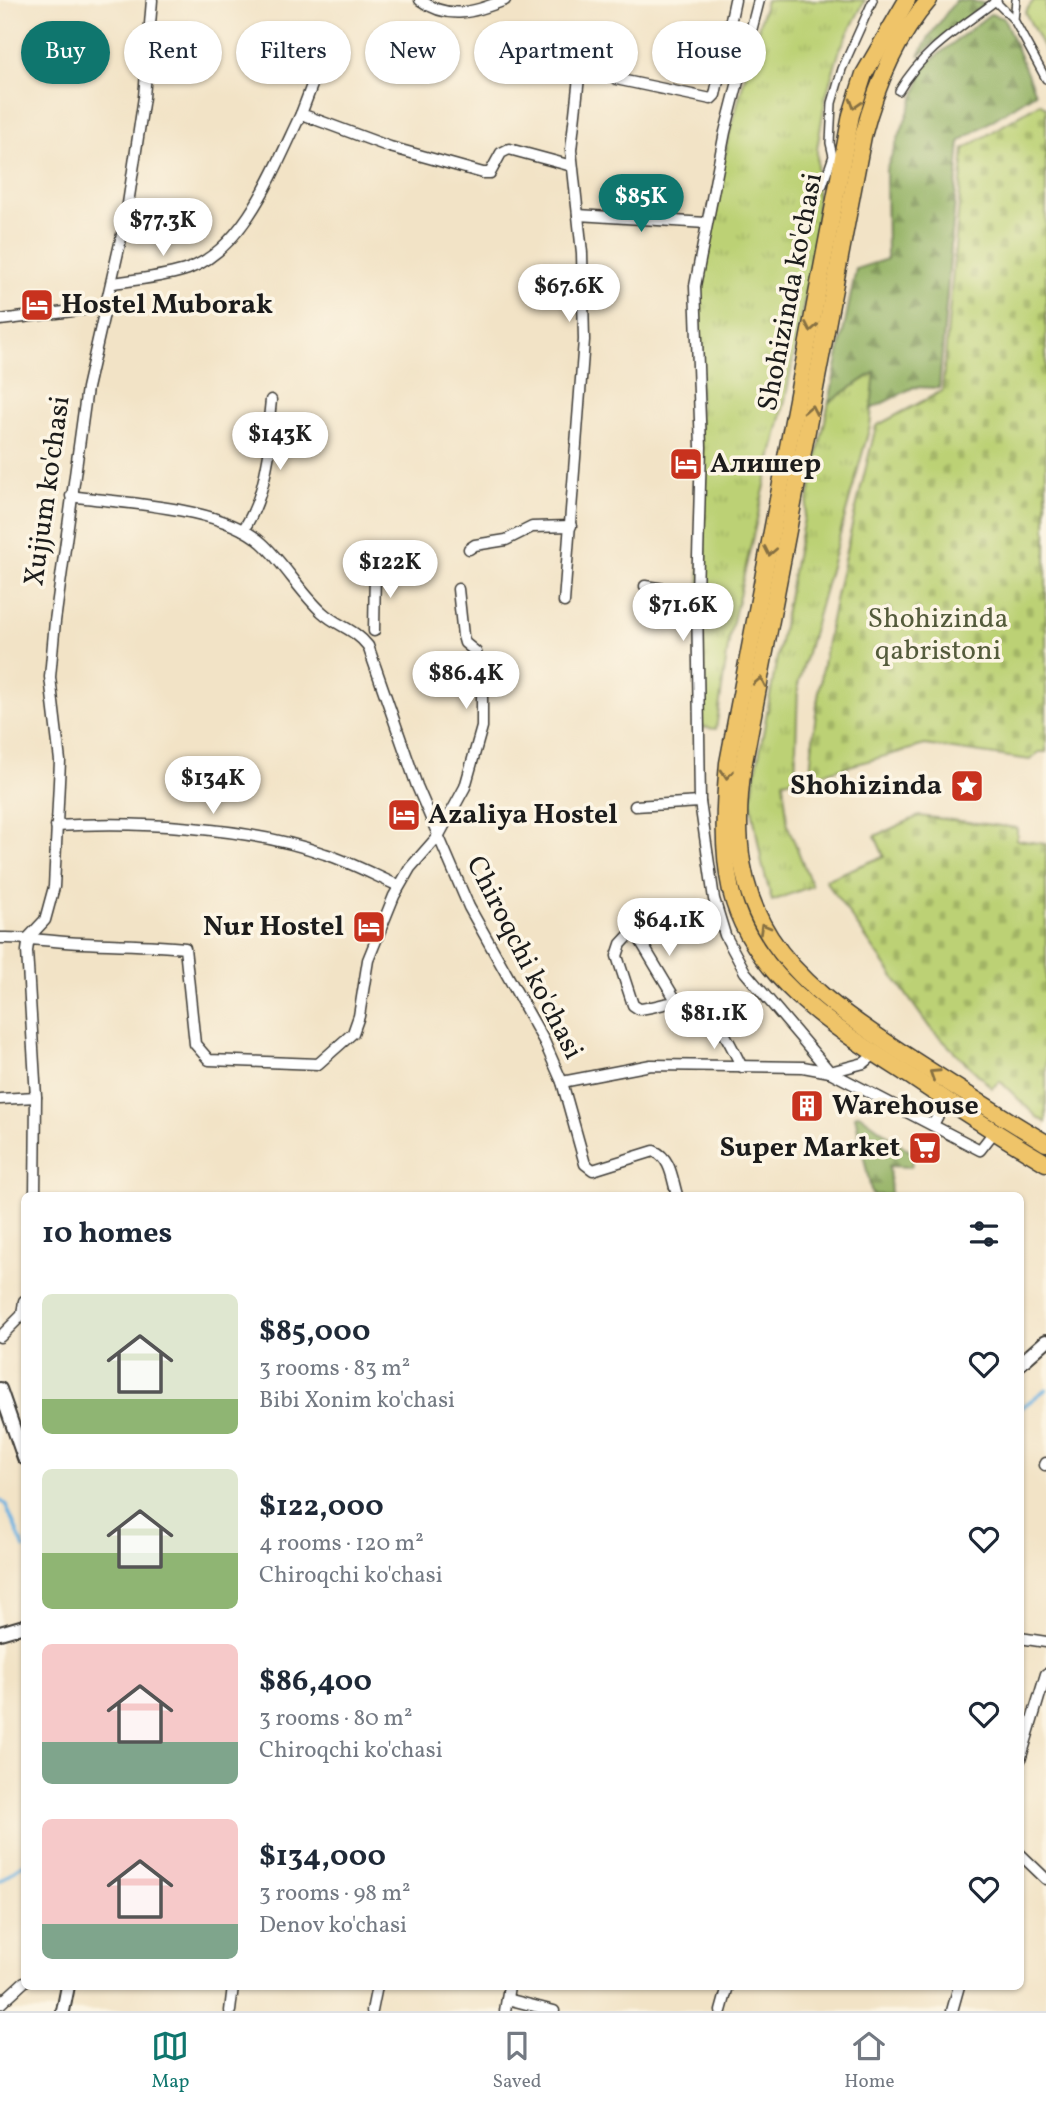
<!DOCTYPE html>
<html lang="en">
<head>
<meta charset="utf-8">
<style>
  :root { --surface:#fff; --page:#f6f6f7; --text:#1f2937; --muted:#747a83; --line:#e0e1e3; --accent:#0f766e }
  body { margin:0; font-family:Vollkorn,serif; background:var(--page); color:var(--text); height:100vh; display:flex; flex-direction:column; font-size:26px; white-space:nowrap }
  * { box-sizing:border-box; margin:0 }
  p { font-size:23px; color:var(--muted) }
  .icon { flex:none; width:38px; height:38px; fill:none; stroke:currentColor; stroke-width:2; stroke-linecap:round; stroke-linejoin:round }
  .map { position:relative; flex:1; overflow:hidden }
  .side { position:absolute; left:21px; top:1192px; width:1003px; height:798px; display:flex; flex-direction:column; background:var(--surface); border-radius:10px; box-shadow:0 2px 5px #0004 }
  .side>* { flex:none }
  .hud { position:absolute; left:21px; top:21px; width:1004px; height:63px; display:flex; gap:14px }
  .price { position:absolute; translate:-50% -60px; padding:0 16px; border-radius:24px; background:#fff; color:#222; font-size:23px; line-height:46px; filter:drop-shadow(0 2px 4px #0008) }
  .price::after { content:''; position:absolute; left:50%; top:42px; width:21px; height:16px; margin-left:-10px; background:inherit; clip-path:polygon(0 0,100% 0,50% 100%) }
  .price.active { background:var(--accent); color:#fff }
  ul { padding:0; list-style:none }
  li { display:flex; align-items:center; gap:21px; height:175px; padding:0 21px }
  li span { display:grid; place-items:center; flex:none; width:196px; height:140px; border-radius:10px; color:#555 }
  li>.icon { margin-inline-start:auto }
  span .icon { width:84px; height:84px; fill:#fffc; stroke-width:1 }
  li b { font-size:30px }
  h2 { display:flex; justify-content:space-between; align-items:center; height:84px; padding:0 21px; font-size:30px }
  .chip { padding:0 24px; border-radius:32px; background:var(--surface); box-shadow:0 2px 5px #0004; font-size:24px; line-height:63px }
  .chip.active { background:var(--accent); color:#fff }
  .menu { display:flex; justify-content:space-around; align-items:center; height:98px; border-top:2px solid var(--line); background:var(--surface); font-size:19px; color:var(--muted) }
  .menu a { display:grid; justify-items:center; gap:4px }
  .menu .active { color:var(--accent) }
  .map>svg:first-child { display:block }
  .grass { fill:url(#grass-tufts); stroke:#6c7648; stroke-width:2 }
  .forest { fill:url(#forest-firs); stroke:#586841; stroke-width:2 }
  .cemetery { fill:url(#cemetery-stones); stroke:#6c7648; stroke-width:2 }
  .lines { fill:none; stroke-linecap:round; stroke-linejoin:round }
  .stream { stroke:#6ab1e1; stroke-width:3.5 }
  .pedestrian-casing { stroke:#3c3a36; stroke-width:10 }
  .minor-casing { stroke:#3c3a36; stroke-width:13 }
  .tertiary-casing { stroke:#3c3a36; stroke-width:16 }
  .primary-casing { stroke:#3c3a36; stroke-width:19 }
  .pedestrian { stroke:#fff; stroke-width:7 }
  .minor { stroke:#fff; stroke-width:10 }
  .tertiary { stroke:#fff; stroke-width:12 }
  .primary { stroke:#efc469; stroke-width:16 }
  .oneway { stroke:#867042 }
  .labels { text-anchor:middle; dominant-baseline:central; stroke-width:7; stroke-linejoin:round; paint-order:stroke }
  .street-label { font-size:28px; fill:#1c1c1c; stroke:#fcf5e5 }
  .poi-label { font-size:28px; font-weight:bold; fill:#1c1c1c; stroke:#fcf5e5; text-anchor:start }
  .park-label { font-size:28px; fill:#545b3b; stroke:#fcf5e5 }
</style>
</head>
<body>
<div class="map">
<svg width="1046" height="2011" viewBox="0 0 1046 2011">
  <defs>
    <pattern id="grass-tufts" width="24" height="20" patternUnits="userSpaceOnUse" patternTransform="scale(1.75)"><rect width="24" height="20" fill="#bcd175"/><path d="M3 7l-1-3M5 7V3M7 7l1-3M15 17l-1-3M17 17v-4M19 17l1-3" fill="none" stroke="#a1b365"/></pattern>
    <pattern id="forest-firs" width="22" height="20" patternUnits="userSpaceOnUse" patternTransform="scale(1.75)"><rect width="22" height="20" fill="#95b366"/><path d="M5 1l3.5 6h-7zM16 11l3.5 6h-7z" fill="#799153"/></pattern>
    <pattern id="cemetery-stones" width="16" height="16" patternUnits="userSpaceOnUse" patternTransform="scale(1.75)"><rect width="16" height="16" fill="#bcd175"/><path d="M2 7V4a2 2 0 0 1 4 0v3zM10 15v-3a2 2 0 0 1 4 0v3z" fill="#a1b365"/></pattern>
  </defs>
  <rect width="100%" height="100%" fill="#fcf5e5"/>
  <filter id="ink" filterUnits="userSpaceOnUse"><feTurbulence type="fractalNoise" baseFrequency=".0143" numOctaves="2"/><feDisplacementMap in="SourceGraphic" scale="14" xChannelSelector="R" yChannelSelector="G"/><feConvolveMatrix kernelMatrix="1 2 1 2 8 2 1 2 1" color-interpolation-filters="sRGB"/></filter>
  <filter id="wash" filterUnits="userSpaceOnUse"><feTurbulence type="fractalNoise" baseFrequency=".00686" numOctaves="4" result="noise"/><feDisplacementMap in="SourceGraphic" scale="28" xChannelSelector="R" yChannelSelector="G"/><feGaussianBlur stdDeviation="1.57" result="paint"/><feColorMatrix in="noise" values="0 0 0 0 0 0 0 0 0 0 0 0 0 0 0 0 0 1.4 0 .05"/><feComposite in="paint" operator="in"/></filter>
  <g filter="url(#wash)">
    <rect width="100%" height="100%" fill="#f2e3c6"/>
    <g class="grass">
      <polygon points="766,0 865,0 840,49 826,96 817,149 817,233 786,396 730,634 716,729 699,727 700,297 727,142"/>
      <polygon points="1034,0 1046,0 1046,53 1025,12"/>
      <polygon points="876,372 870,426 798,685 795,779 783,781 788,826 812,886 772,901 762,864 751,802 753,788 795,561 829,402"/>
    </g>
    <g class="forest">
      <polygon points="956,0 986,3 919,56 929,37"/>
      <polygon points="990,14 1004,18 1035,93 960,141 939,388 914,387 871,409 875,372 829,402 856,269 887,259 886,170 921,79 918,78 929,62"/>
      <polygon points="859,1114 914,1154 911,1167 889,1166 891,1195 872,1195 855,1116"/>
    </g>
    <g class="cemetery">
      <path d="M1040,103l6,5v644h-7l-9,8 -105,-15 -115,32c7,-120 38,-235 66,-351l66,-35 22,-242z"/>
      <polygon points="919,816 1017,828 1017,840 1046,844 1046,1122 1037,1117 1000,1081 992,1088 930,1028 825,880 884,856 875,836"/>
    </g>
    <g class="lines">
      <g class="stream">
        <polyline points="1020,1409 1046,1389"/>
        <polyline points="0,1500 6,1505 24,1548"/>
        <polyline points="0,1881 24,1863"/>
      </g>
    </g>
  </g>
  <g filter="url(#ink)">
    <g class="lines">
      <defs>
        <g id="pedestrian">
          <polyline points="994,0 1014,20 1046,79"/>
          <polyline points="1014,20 1016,0"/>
          <path d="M899,91c25,-42 60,-62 98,-91"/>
          <polyline points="823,185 833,156 830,143 832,103 842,69 873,0"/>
        </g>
        <g id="minor">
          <path d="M420,0c29,21 55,12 85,0"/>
          <polyline points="759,0 725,132 695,286 701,447 697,594 700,802 714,899 725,935 745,972 830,1072 980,1150 994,1132"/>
          <polyline points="616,79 711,99 715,95 735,0"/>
          <polyline points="312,85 301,114 390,147 483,173 490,173 501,153 509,149 572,166"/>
          <polyline points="578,215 706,223"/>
          <path d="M114,283c24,-4 51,-6 74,-14 58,-21 88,-104 113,-155"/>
          <polyline points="0,320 105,307"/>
          <path d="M71,496c54,8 150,10 191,47 22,20 38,49 60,69 15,14 33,17 46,34l49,140 52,121 75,134 18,41 23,82 8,6 61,-19c17,7 18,28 23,44"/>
          <path d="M243,530c20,-29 24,-65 30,-100l-5,-1 3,-29"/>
          <polyline points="469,549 475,545 506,540 532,527 571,526"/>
          <polyline points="645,586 697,594"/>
          <polyline points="564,602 584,340 582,253 571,150 582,50"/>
          <polyline points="374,631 375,569"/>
          <polyline points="635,806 700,802"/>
          <path d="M56,826c80,-5 194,1 269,28 25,8 49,21 74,32"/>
          <path d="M0,938c28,-1 54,4 82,5 35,2 68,1 103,5l10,96 14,16 109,4 35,-31 6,-17 9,-56 26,-64 16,-28 29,-33 26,-48 17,-60v-46l-6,-29 -11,-9 -2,-7 -5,-47"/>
          <path d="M677,1002l-43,-72 -13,14 -4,12 16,49 6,4c13,-1 25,-6 38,-7 36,-3 51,39 65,65"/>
          <polyline points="562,1082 651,1065 803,1067 830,1072 864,1063 875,1054"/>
          <polyline points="0,1099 36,1097"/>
          <polyline points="933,1125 946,1100"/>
          <polyline points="35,1195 36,1097 27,951 29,937 45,920 54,887 60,761 50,677 55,621 87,388 126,217 144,97 152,0"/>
          <polyline points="0,1337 22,1315 24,1301"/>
          <polyline points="1045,1465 1046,1463"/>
          <polyline points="1020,1638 1046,1642"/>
          <polyline points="1020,1760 1046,1674"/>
          <polyline points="1020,1854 1046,1879"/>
          <polyline points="507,1999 554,2011"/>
          <polyline points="0,2004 24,1982"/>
          <polyline points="230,2011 233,1986"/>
          <polyline points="372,2011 377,1986"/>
          <polyline points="505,2011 509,1986"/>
          <polyline points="721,2011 728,1986"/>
          <polyline points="952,2011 959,1986"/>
        </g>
        <g id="tertiary">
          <polyline points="1020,1364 1046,1341"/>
          <polyline points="0,1389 24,1458"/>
          <polyline points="0,1633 24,1626"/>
          <polyline points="63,2011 68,1986"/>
        </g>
        <g id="primary">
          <path d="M907,0l-43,74 -13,41 -123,648c-4,43 -6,86 3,128 22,91 113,142 185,189 43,29 86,57 130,83"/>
          <path d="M929,0c-34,39 -53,86 -66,136l-120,631c-21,150 41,209 158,285 48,31 96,62 145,91"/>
        </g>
      </defs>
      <use href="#pedestrian" class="pedestrian-casing"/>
      <use href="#minor" class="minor-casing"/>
      <use href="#tertiary" class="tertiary-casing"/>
      <use href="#primary" class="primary-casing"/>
      <use href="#pedestrian" class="pedestrian"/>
      <use href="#minor" class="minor"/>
      <use href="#tertiary" class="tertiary"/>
      <use href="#primary" class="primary"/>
    </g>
    <defs><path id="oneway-chevron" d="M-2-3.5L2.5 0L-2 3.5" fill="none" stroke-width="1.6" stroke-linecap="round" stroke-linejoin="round" transform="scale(1.75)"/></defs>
    <g class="oneway">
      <use href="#oneway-chevron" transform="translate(855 104) rotate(107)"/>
      <use href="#oneway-chevron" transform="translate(811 327) rotate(101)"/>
      <use href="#oneway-chevron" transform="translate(811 410) rotate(-79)"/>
      <use href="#oneway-chevron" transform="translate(770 551) rotate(101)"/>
      <use href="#oneway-chevron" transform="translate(760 682) rotate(-79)"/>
      <use href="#oneway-chevron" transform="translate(727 774) rotate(95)"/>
      <use href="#oneway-chevron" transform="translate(764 928) rotate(-120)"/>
      <use href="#oneway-chevron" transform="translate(934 1074) rotate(-147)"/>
    </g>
  </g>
  <defs>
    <symbol id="hotel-square" viewBox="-11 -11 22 22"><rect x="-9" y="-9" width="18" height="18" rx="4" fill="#c8321e" stroke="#fcf5e5"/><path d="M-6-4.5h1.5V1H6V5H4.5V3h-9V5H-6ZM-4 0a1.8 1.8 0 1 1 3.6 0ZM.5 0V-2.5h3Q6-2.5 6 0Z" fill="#fff"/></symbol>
    <symbol id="sight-square" viewBox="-11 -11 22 22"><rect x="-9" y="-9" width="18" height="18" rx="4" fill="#c8321e" stroke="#fcf5e5"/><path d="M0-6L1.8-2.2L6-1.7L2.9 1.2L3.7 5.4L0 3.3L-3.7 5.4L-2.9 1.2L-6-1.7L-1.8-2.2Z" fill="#fff"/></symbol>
    <symbol id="building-square" viewBox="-11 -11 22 22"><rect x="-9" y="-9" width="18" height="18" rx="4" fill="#c8321e" stroke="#fcf5e5"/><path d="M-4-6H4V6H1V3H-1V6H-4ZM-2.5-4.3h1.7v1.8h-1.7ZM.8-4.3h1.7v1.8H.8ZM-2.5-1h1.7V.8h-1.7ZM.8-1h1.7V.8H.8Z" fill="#fff"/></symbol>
    <symbol id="supermarket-square" viewBox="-11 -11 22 22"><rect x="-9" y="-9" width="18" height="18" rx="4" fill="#c8321e" stroke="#fcf5e5"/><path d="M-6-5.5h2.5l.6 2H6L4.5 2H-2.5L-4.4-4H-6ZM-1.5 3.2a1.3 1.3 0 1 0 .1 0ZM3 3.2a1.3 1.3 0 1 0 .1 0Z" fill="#fff"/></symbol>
  </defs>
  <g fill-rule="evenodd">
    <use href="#hotel-square" x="18" y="286" width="38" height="38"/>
    <use href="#hotel-square" x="667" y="445" width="38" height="38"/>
    <use href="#sight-square" x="948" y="767" width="38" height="38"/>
    <use href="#hotel-square" x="385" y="796" width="38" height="38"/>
    <use href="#hotel-square" x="350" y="908" width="38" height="38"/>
    <use href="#building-square" x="788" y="1087" width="38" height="38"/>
    <use href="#supermarket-square" x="906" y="1129" width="38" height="38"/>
  </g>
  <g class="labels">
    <g class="street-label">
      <text transform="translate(791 292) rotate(-79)">Shohizinda ko'chasi</text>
      <text transform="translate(48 491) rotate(-82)">Xujjum ko'chasi</text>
      <text transform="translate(524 958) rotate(63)">Chiroqchi ko'chasi</text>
    </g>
    <g class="poi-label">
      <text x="61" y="305">Hostel Muborak</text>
      <text x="710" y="464">Алишер</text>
      <text x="942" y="786" text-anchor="end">Shohizinda</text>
      <text x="428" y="815">Azaliya Hostel</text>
      <text x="344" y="927" text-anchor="end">Nur Hostel</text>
      <text x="832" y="1106">Warehouse</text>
      <text x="900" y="1148" text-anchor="end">Super Market</text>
    </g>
    <g class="park-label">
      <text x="938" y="619">Shohizinda<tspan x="938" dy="32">qabristoni</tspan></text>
    </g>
  </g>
</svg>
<b class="price active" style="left:641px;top:234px">$85K</b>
<b class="price" style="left:163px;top:258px">$77.3K</b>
<b class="price" style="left:569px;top:324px">$67.6K</b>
<b class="price" style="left:280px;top:472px">$143K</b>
<b class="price" style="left:390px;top:600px">$122K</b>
<b class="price" style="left:683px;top:643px">$71.6K</b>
<b class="price" style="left:466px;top:711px">$86.4K</b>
<b class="price" style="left:213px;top:816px">$134K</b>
<b class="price" style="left:669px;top:958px">$64.1K</b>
<b class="price" style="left:714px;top:1051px">$81.1K</b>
<div class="hud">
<a class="chip active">Buy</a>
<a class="chip">Rent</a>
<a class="chip">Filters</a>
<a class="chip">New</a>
<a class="chip">Apartment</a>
<a class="chip">House</a>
</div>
<section class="side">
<h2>10 homes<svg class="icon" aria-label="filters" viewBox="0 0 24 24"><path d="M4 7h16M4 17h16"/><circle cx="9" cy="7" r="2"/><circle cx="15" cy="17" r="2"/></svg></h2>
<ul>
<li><span style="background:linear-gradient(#dfe7d0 75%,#8fb573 0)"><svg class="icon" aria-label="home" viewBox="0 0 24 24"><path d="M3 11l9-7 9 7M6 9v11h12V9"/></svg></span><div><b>$85,000</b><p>3 rooms · 83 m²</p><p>Bibi Xonim ko'chasi</p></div><svg class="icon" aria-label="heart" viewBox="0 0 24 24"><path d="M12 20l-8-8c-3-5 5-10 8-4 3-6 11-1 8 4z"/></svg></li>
<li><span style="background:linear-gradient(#dfe7d0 60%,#8fb573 0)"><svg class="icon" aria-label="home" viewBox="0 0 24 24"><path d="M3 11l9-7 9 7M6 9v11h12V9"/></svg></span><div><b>$122,000</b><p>4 rooms · 120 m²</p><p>Chiroqchi ko'chasi</p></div><svg class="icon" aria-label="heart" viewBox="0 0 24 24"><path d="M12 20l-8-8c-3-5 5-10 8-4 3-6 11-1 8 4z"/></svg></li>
<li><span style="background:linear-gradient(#f6c9c9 70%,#7fa58c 0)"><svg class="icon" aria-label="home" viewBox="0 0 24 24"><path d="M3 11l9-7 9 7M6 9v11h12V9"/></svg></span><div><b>$86,400</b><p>3 rooms · 80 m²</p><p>Chiroqchi ko'chasi</p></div><svg class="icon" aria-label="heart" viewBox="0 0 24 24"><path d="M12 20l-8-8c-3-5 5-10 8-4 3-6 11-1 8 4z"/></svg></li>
<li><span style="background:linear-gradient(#f6c9c9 75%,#7fa58c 0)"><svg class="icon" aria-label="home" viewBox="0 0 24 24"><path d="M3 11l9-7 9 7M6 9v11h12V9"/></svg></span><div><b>$134,000</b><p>3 rooms · 98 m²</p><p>Denov ko'chasi</p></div><svg class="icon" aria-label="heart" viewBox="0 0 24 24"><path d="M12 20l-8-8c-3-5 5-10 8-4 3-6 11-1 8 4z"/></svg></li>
</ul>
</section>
</div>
<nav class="menu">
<a class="active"><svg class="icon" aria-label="map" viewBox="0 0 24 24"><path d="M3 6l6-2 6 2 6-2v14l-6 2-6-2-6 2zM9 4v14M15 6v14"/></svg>Map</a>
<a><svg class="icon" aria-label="saved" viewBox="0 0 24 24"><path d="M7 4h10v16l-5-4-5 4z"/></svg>Saved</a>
<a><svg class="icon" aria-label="home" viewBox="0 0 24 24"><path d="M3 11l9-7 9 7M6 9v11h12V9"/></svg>Home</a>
</nav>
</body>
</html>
